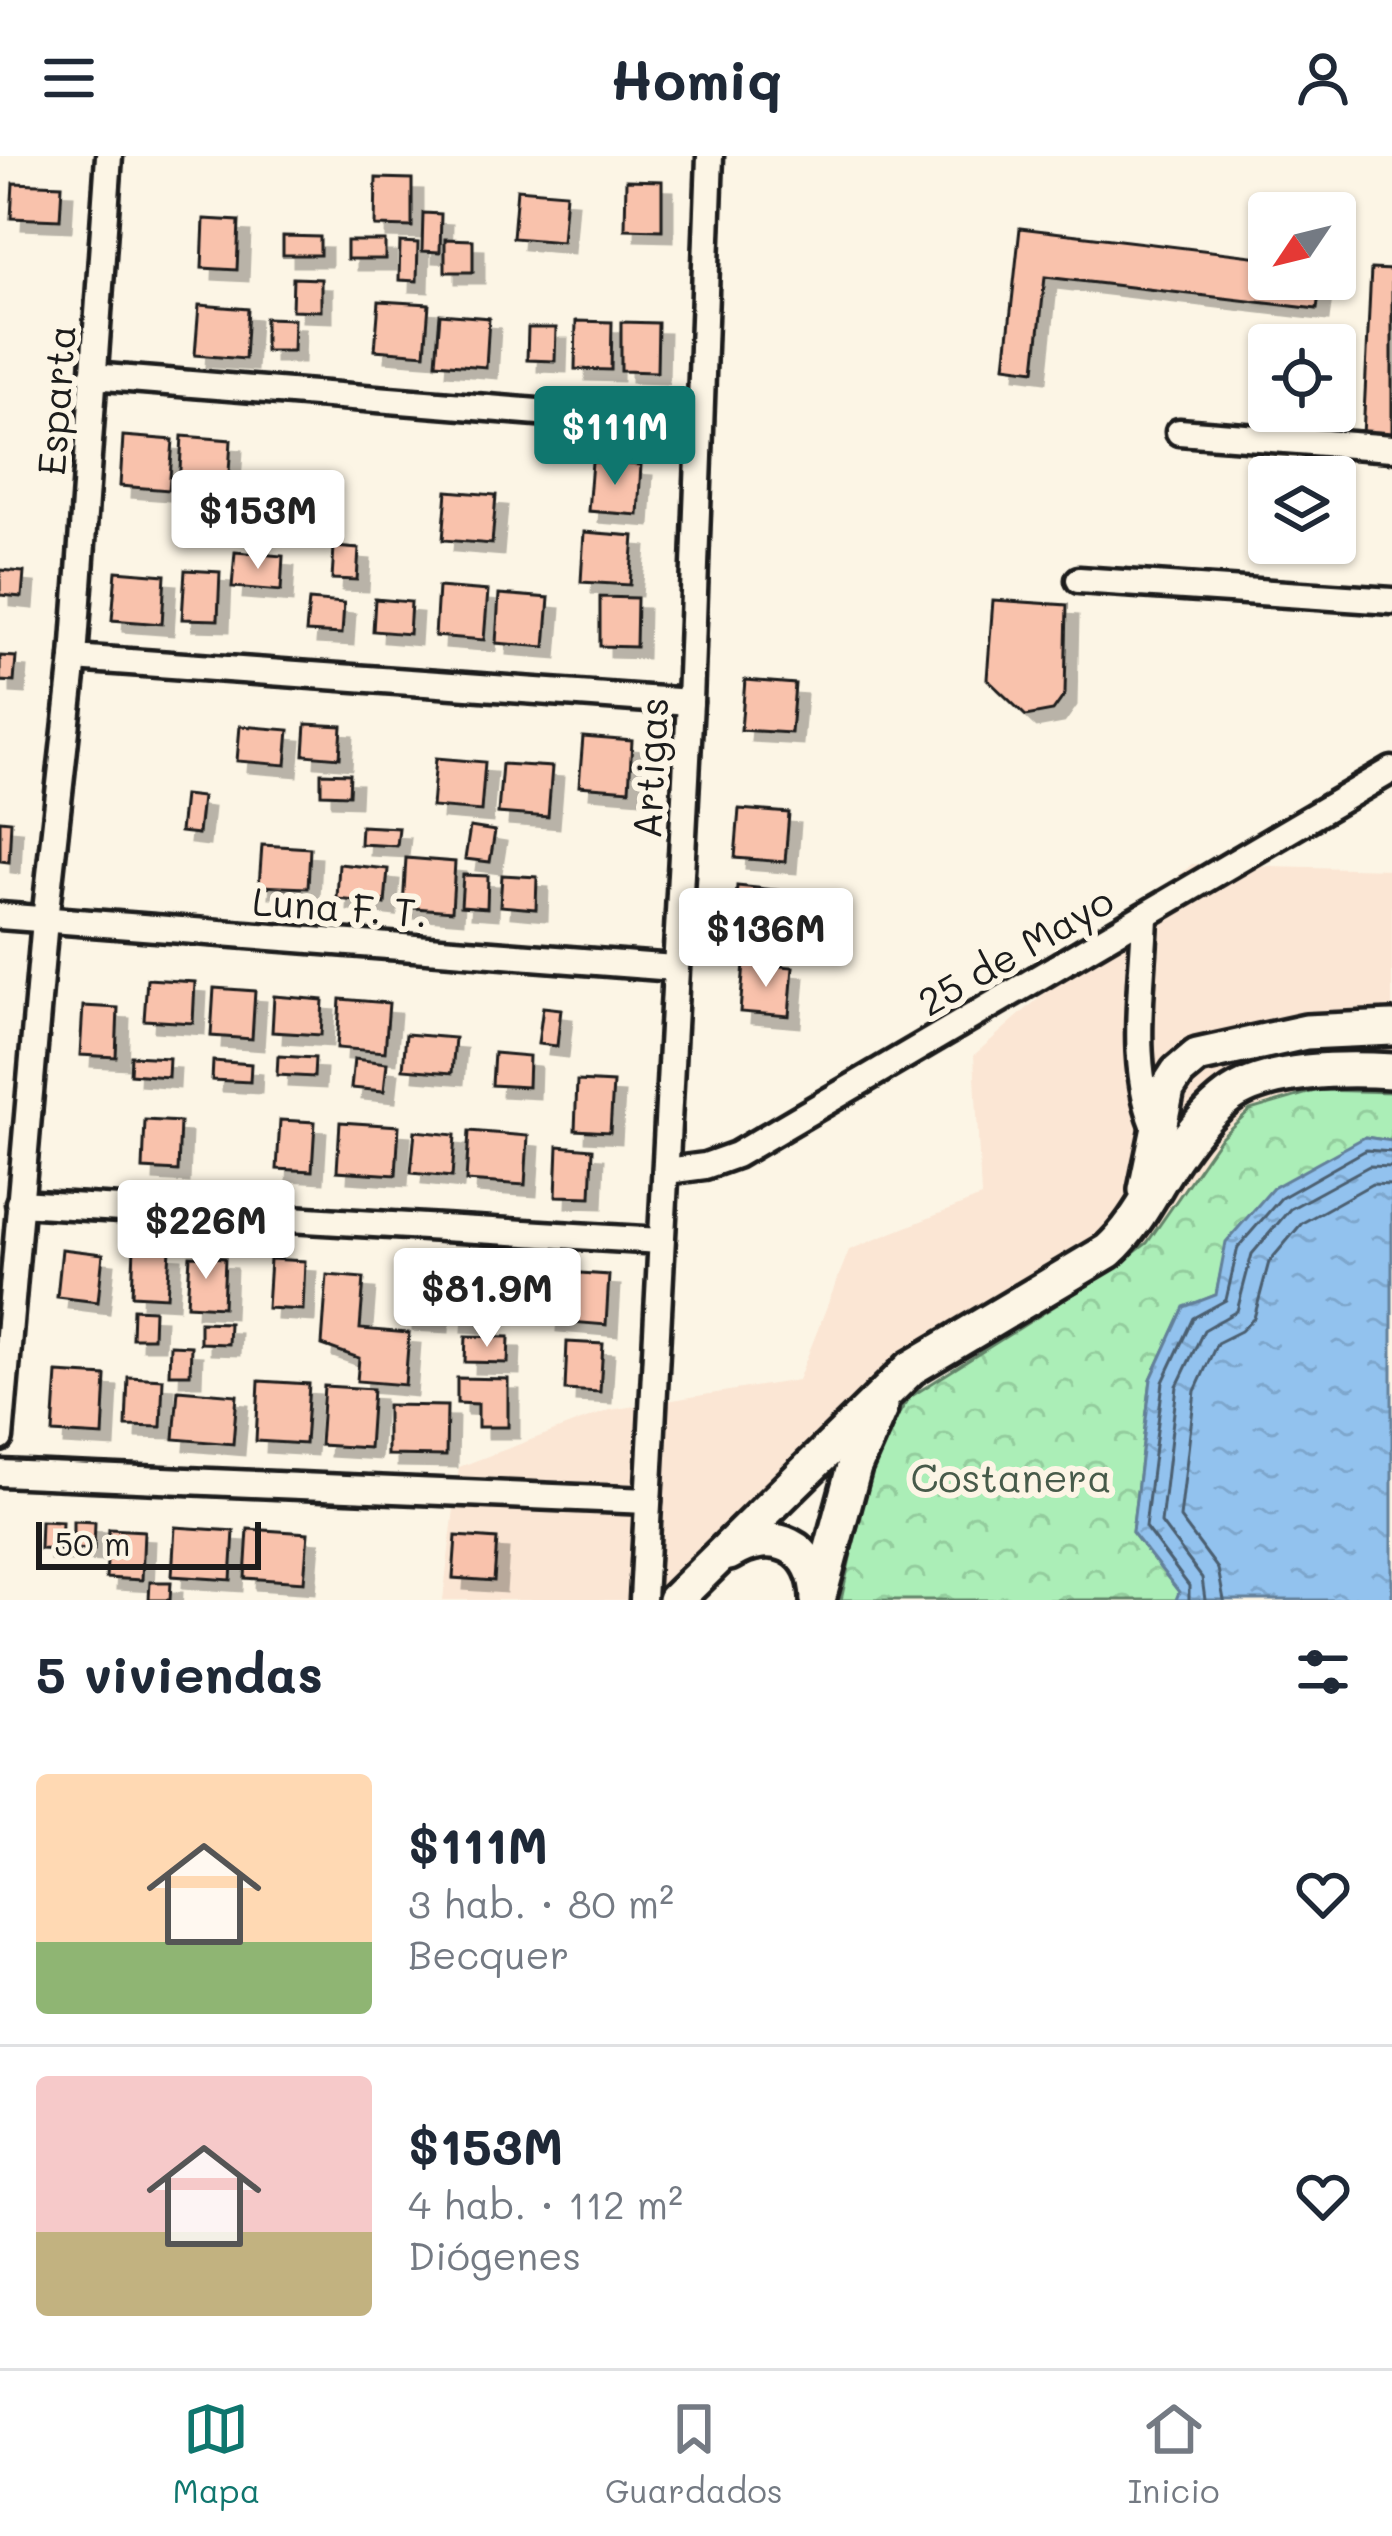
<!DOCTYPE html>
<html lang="es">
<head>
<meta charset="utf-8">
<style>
  :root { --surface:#fff; --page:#f2f2f3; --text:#1f2937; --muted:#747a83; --line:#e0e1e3; --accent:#0f766e }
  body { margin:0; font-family:Mali,sans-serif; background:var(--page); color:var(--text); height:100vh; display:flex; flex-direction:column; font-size:45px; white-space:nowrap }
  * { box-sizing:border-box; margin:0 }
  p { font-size:39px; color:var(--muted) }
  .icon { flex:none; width:66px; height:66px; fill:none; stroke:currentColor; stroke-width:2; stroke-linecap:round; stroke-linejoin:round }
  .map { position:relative; height:1444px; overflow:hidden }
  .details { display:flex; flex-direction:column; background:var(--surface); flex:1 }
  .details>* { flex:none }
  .needle { width:78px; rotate:235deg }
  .controls { position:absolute; left:1248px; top:36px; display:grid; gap:24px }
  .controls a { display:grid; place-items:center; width:108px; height:108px; border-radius:12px; background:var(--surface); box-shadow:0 3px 9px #0004; font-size:60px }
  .scale { position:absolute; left:36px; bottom:30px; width:225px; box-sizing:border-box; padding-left:12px; border:6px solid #1c1c1c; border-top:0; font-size:33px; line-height:42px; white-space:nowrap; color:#1c1c1c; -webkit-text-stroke:9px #fcf5e5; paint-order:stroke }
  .price { position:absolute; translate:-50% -102px; padding:0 27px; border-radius:12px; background:#fff; color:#222; font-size:39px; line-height:78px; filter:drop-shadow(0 3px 6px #0008) }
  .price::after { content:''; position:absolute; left:50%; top:72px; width:36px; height:27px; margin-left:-18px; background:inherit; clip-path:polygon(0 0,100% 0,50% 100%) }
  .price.selected { background:var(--accent); color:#fff }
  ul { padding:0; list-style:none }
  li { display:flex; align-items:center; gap:36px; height:300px; padding:0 36px }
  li+li { border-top:3px solid var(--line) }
  li span { display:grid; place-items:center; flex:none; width:336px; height:240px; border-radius:12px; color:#555 }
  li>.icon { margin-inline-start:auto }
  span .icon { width:144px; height:144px; fill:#fffc; stroke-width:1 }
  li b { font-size:51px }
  h2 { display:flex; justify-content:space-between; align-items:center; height:144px; padding:0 36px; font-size:51px }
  header { display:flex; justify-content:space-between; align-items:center; height:156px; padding:0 36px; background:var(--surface); font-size:54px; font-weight:700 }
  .tab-bar { display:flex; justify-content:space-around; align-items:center; height:168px; border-top:3px solid var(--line); background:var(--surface); font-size:33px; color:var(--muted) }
  .tab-bar a { display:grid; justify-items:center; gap:6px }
  .tab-bar .selected { color:var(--accent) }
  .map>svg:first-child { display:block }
  .built { fill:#fbe6d4 }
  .park { fill:url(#park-crowns); stroke:#64856a; stroke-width:3 }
  .water { fill:url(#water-ripples); stroke:#63809a; stroke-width:3 }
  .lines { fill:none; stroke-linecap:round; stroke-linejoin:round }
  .shore { stroke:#4b5e70; stroke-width:3 }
  .building { fill:#f9c2ac; stroke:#1c1c1c; stroke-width:3; filter:url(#shadow) }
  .minor-casing { stroke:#1c1c1c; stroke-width:33 }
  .secondary-casing { stroke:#1c1c1c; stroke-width:42 }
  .minor { stroke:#fcf5e5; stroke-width:24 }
  .secondary { stroke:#fcf5e5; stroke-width:33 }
  .labels { text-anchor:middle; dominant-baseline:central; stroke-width:12; stroke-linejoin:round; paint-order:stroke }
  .street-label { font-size:39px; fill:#1c1c1c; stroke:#fcf5e5 }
  .park-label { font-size:39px; fill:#475b4a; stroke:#fcf5e5 }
</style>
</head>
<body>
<header><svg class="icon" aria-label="menu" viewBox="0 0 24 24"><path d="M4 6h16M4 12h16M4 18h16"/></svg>Homiq<svg class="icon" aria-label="person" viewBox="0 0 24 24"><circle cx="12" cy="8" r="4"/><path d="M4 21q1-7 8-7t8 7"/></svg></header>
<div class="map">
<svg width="1392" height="1444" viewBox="0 0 1392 1444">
  <defs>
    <pattern id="park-crowns" width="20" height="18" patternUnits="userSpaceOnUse" patternTransform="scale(3)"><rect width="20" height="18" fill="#abeeb7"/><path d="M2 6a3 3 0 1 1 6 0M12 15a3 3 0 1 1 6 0" fill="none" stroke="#93cc9d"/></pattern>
    <pattern id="water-ripples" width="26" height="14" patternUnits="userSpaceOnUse" patternTransform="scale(3)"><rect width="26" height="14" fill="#92c2ee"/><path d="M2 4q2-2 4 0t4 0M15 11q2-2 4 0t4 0" fill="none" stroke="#7da6cc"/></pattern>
    <filter id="shadow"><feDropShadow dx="11" dy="11" stdDeviation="0" flood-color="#0004"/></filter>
  </defs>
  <rect width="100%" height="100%" fill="#fcf5e5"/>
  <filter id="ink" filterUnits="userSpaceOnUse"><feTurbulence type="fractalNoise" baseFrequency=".00833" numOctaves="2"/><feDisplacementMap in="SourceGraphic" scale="24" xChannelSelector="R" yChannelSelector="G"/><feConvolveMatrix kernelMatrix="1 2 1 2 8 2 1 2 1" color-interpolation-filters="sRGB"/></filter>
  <g filter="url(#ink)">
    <polygon class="built" points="1192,708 1392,713 1392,936 1318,934 1220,982 1147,1087 1113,1112 930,1179 657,1444 443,1444 459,1311 610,1254 798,1224 849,1094 981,1041 974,899"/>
    <path class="park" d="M1318,934l74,2v49l-27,-4 -138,105 -11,53 -32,13 -33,71 -19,153 48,60 -4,8h-335c16,-71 25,-143 69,-203l203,-128 34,-26 73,-105 30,-28z"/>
    <polygon class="water" points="1365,981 1392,985 1392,1444 1176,1444 1179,1436 1132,1376 1151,1223 1184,1151 1216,1139 1226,1086 1273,1032"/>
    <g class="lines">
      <g class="shore">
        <polyline points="1189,1444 1189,1430 1145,1371 1163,1226 1193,1162 1226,1144 1238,1091 1281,1042 1366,994 1392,996"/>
        <polyline points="1205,1444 1202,1422 1161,1367 1177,1230 1204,1174 1237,1155 1252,1098 1290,1053 1369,1010 1392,1011"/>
        <polyline points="1224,1444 1218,1413 1180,1362 1195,1235 1217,1187 1241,1175 1254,1162 1269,1106 1302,1067 1372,1028 1392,1029"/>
      </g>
    </g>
    <g class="building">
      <polygon points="376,22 412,23 412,71 375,70"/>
      <polygon points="626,24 662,25 662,74 625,73"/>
      <polygon points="13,27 62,29 60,64 11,62"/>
      <polygon points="517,33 566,37 562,86 513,82"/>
      <polygon points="423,57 441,58 440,96 422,95"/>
      <polygon points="204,63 239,65 237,114 202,112"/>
      <polygon points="1020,72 1269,102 1269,123 1321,123 1317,153 1045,121 1035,214 1005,210"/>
      <polygon points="283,80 320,81 320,99 283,99"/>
      <polygon points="445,83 473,84 473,116 445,116"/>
      <rect x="347" y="85" width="38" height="18"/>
      <polygon points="400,86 418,87 417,125 399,124"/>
      <polygon points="1371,113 1392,114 1392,282 1363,280"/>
      <polygon points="293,122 321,123 321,155 292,154"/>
      <polygon points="379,145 429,148 425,198 375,194"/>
      <polygon points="199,149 248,153 245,203 195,199"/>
      <polygon points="440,158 489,162 486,211 436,207"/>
      <polygon points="265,162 294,163 293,195 265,195"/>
      <polygon points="576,165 612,166 611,214 575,213"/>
      <polygon points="621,166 658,167 657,216 621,215"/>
      <polygon points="528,172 556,172 555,205 527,204"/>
      <polygon points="123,280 173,284 169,334 120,330"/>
      <polygon points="182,280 231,284 228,333 179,330"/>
      <polygon points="592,306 641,309 638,359 588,355"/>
      <polygon points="447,335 496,339 492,388 443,384"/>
      <polygon points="584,376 634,380 630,429 581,426"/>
      <polygon points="334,391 359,393 357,424 332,423"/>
      <polygon points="235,396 283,400 281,435 232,431"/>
      <polygon points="0,414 24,416 22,441 0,439"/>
      <polygon points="185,414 220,416 218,464 182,463"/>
      <polygon points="116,415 165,419 162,468 112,464"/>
      <polygon points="438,431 488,435 484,484 435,480"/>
      <polygon points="499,438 549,442 545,491 496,487"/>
      <polygon points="600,441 637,442 636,491 600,490"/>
      <polygon points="375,443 411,446 409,478 373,475"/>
      <polygon points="309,444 344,447 342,478 306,476"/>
      <polygon points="993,444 1067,449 1065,538 1053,555 1026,560 987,523"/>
      <polygon points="0,500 16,501 14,526 0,525"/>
      <polygon points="745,524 795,528 791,577 741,574"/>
      <polygon points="306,568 342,570 340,602 304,599"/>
      <polygon points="240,570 289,574 286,609 237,605"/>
      <polygon points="583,581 632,585 629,634 579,630"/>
      <polygon points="436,602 485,606 481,655 432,651"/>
      <polygon points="502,608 552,611 548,661 498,657"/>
      <polygon points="321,617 350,618 349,639 321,638"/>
      <polygon points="184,639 202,641 198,678 180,676"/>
      <polygon points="739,653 789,657 785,706 735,702"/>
      <polygon points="0,664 11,665 9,706 0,705"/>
      <polygon points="361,670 399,672 397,690 360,688"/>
      <polygon points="470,671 495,675 490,706 465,703"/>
      <polygon points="262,689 310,692 308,732 259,730"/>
      <polygon points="406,702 455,706 452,755 403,751"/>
      <polygon points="339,708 388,713 385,748 337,743"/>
      <polygon points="463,719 488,720 487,752 461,750"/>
      <polygon points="502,719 537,721 536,753 500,750"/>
      <polygon points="737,730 786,735 783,783 733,779"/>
      <polygon points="744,807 793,811 789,860 740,856"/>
      <polygon points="147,823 195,826 193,867 144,864"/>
      <polygon points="214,832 255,835 252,883 211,880"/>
      <polygon points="274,840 323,844 321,879 272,876"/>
      <polygon points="340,843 389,847 385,896 337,892"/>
      <polygon points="83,850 118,852 116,901 80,899"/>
      <polygon points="543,851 561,853 557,890 538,888"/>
      <polygon points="406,878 455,882 452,917 403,913"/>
      <polygon points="494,897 529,900 528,931 492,929"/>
      <polygon points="131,900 169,902 168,921 130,918"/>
      <polygon points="278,900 315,902 314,921 277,919"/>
      <polygon points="354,903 387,907 384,935 351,932"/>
      <polygon points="213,905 251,908 250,926 212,924"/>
      <polygon points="577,925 613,927 610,976 575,974"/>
      <polygon points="145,964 180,966 178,1015 143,1013"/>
      <polygon points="280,964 315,966 312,1015 277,1013"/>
      <polygon points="340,966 399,970 396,1019 337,1015"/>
      <polygon points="415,975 455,979 452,1021 411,1017"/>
      <polygon points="469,975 528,980 525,1029 466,1025"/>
      <polygon points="558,990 593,993 591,1041 556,1040"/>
      <polygon points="134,1091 170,1093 167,1141 132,1139"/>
      <polygon points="62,1093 103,1098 98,1146 57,1141"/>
      <polygon points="190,1100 225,1102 223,1151 187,1149"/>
      <polygon points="270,1103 305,1105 303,1154 267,1152"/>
      <polygon points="404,1114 439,1116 437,1165 402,1163"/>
      <polygon points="455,1115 490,1117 488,1166 452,1164"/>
      <polygon points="550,1115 609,1119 606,1169 546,1164"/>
      <polygon points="327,1119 364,1122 360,1173 409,1177 405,1229 357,1225 359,1202 322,1189"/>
      <polygon points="133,1153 154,1154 153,1182 132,1182"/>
      <polygon points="200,1166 229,1167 228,1188 200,1187"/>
      <polygon points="466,1180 509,1181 508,1207 465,1206"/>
      <polygon points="567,1186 603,1188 600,1236 565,1234"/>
      <polygon points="170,1189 191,1190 190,1218 169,1218"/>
      <polygon points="57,1217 106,1220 103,1280 53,1277"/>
      <polygon points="128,1221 163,1223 161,1271 126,1270"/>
      <polygon points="457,1222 508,1223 508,1271 478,1271 478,1248 457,1247"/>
      <polygon points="259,1225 309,1228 305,1288 256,1285"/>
      <polygon points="324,1230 373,1233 369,1292 320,1289"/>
      <polygon points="178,1234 237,1239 233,1288 174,1283"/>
      <polygon points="387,1249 447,1250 446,1300 387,1299"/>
      <polygon points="41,1365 62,1366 61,1394 40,1393"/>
      <polygon points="73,1365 95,1366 94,1394 73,1393"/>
      <polygon points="175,1371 234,1375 231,1424 172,1420"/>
      <polygon points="109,1373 144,1375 142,1424 106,1422"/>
      <polygon points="248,1373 308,1377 304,1426 245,1422"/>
      <polygon points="456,1380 497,1383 494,1425 453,1422"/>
      <polygon points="150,1426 171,1426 170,1444 149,1444"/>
    </g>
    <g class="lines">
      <defs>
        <g id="minor">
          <polyline points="92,220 698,269"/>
          <polyline points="1179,276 1392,292"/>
          <polyline points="1079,424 1392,445"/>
          <polyline points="74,502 690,546"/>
          <polyline points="0,760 674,812"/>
          <path d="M1145,760c-2,70 -18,153 13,218"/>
          <polyline points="667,1015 705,1010 736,999 1392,614"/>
          <polyline points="19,1047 661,1085"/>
          <polyline points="0,1282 45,764 74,502 109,0"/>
          <polyline points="0,1317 648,1345"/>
          <polyline points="643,1444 690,546 710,0"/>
        </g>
        <g id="secondary">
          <polyline points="1146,1034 1167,933 1178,916 1197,900 1306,876 1392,872"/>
          <path d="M729,1397c44,-27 87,-8 89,45"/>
          <path d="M675,1444l236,-232 197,-117c31,-28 46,-66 70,-99 13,-19 31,-41 50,-55 38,-29 118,-29 164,-26"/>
          <polyline points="818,1444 854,1311 880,1252"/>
        </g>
      </defs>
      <use href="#minor" class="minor-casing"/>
      <use href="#secondary" class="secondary-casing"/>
      <use href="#minor" class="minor"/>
      <use href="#secondary" class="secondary"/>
    </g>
  </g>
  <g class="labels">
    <g class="street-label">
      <text transform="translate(55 244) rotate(-86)">Esparta</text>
      <text transform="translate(649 612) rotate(-87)">Artigas</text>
      <text transform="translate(340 750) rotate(4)">Luna F. T.</text>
      <text transform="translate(1015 794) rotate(-30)">25 de Mayo</text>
    </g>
    <g class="park-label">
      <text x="1011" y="1320">Costanera</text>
    </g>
  </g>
</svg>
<div class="controls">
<a><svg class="needle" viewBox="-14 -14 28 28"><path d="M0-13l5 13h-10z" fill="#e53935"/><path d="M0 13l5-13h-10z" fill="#747a83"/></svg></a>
<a><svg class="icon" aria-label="locate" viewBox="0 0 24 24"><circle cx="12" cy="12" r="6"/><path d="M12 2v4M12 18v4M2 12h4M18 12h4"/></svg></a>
<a><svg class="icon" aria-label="layers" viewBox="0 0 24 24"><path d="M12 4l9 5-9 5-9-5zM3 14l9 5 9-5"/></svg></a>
</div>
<div class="scale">50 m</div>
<b class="price selected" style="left:615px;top:332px">$111M</b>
<b class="price" style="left:258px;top:416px">$153M</b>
<b class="price" style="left:766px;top:834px">$136M</b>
<b class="price" style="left:206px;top:1126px">$226M</b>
<b class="price" style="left:487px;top:1194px">$81.9M</b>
</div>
<section class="details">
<h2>5 viviendas<svg class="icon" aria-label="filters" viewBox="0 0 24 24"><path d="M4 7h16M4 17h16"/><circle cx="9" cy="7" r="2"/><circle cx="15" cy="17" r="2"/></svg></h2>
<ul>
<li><span style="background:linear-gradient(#ffd9b3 70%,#8fb573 0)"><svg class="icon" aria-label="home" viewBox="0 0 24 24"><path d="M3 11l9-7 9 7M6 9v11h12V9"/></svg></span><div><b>$111M</b><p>3 hab. · 80 m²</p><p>Becquer</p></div><svg class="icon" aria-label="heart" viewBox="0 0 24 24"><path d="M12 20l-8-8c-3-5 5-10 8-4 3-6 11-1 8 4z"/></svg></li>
<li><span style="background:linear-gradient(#f6c9c9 65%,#c2b280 0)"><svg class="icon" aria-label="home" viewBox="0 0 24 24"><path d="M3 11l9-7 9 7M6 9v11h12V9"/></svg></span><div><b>$153M</b><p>4 hab. · 112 m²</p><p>Diógenes</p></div><svg class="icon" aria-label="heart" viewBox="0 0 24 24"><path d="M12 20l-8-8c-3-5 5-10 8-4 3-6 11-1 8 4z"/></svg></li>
</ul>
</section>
<nav class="tab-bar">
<a class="selected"><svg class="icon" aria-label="map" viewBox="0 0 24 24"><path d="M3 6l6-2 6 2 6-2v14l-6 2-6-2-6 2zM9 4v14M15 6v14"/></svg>Mapa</a>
<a><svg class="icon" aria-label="saved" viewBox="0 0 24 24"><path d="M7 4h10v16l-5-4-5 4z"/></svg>Guardados</a>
<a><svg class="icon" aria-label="home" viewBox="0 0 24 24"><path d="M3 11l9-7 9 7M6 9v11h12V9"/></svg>Inicio</a>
</nav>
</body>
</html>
